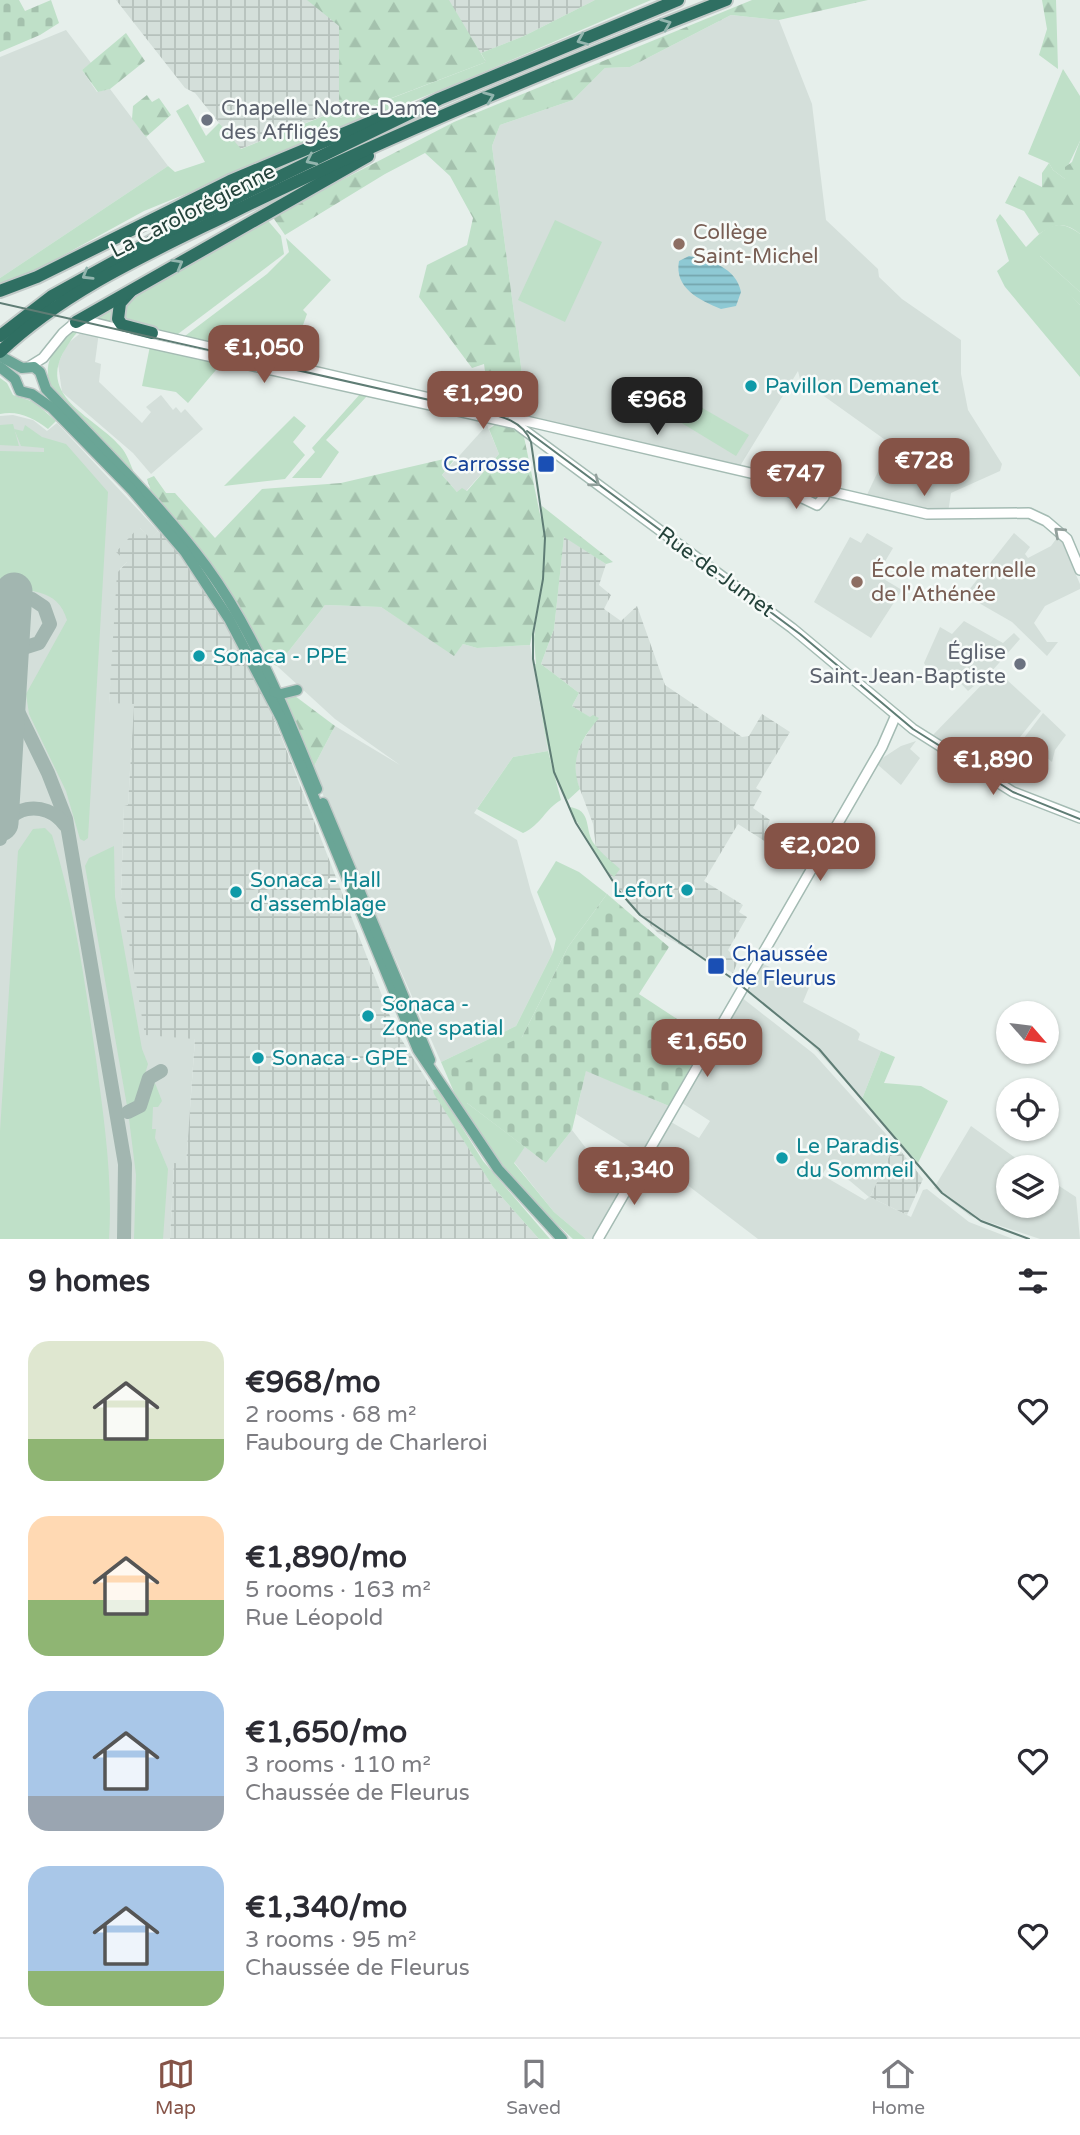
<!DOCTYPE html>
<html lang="en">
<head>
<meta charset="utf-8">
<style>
  :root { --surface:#fff; --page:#f2f2f3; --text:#2b2b33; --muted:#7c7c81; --line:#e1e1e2; --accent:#855347 }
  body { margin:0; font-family:"Varela Round",sans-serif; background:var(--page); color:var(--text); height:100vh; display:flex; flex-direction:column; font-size:26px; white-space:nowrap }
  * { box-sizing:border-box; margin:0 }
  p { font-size:23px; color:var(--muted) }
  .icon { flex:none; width:38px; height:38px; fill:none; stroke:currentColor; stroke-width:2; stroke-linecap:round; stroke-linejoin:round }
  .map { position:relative; height:1239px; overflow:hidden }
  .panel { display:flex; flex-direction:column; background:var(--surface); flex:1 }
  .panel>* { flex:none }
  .needle { width:46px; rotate:118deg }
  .fabs { position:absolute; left:996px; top:1001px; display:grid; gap:14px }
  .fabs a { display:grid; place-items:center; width:63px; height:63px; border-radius:50%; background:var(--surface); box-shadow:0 2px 5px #0004; font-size:35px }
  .price { position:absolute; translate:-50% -60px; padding:0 16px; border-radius:14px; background:var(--accent); color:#fff; font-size:23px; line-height:46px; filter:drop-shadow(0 2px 4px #0008) }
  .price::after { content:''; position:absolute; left:50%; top:42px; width:21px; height:16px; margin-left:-10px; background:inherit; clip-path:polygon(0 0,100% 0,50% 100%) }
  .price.on { background:#222; color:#fff }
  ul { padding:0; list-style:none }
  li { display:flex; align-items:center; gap:21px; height:175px; padding:0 28px }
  li span { display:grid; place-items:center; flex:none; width:196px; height:140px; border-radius:21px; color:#555 }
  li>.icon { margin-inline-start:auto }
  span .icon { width:84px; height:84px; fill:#fffc; stroke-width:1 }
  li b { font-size:30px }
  h2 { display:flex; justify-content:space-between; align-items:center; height:84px; padding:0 28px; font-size:30px }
  .tab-bar { display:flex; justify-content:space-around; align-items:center; height:98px; border-top:2px solid var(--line); background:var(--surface); font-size:19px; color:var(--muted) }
  .tab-bar a { display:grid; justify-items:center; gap:4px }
  .tab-bar .on { color:var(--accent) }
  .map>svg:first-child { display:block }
  .built { fill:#d4dfda; fill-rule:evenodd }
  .industrial { fill:url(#industrial-grid) }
  .green { fill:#bfe0c8 }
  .forest { fill:url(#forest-firs) }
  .cemetery { fill:url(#cemetery-stones) }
  .water { fill:url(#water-rules) }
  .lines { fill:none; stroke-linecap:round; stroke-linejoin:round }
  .taxiway { stroke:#a2b6b0; stroke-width:14 }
  .runway { stroke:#a2b6b0; stroke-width:37 }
  .secondary-casing { stroke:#a4bbb3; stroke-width:12 }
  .primary-casing { stroke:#c2cac8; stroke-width:13 }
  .motorway-casing { stroke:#c2cac8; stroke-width:16 }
  .secondary { stroke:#fff; stroke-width:9 }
  .primary { stroke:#6aa596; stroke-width:10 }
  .motorway { stroke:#2f6f62; stroke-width:12 }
  .tram { stroke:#5f7d75; stroke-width:2 }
  .oneway { stroke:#93b5ae }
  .oneway2 { stroke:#92a09c }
  .worship-dot { fill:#6b7280; stroke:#f7fbf9; stroke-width:2.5 }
  .education-dot { fill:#8d6e63; stroke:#f7fbf9; stroke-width:2.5 }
  .culture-dot { fill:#0f9aa8; stroke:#f7fbf9; stroke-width:2.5 }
  .transit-dot { fill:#1a4fb4; stroke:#f7fbf9; stroke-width:2.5 }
  .labels { text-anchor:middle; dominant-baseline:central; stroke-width:5; stroke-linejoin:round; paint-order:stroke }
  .worship-label { font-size:21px; fill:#5b616d; stroke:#f7fbf9; text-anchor:start }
  .street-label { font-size:21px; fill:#24423a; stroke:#f7fbf9 }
  .education-label { font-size:21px; fill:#785e54; stroke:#f7fbf9; text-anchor:start }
  .culture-label { font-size:21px; fill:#0d838f; stroke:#f7fbf9; text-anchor:start }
  .transit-label { font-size:21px; fill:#164399; stroke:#f7fbf9; text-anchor:end }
</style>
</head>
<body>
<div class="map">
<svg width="1080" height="1239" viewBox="0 0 1080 1239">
  <defs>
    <pattern id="industrial-grid" width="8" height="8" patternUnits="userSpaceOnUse" patternTransform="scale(1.75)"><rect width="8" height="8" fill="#d4dfda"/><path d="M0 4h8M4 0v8" fill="none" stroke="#b6c1bc"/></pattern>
    <pattern id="forest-firs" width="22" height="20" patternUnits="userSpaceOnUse" patternTransform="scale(1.75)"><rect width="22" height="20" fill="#bfe0c8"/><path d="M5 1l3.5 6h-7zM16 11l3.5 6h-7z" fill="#a4c1ad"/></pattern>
    <pattern id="cemetery-stones" width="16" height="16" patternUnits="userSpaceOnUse" patternTransform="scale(1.75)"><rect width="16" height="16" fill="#bfe0c8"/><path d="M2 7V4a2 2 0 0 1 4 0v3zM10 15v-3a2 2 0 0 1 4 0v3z" fill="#a4c1ad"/></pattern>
    <pattern id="water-rules" width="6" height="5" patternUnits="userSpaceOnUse" patternTransform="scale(1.75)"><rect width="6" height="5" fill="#8ec9d4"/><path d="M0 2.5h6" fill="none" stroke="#74a5ad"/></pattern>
  </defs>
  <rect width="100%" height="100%" fill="#e6efeb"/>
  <g class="built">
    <polygon points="731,15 779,20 812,104 826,220 878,269 879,277 902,299 961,340 961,374 968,410 1002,464 1000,471 951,493 948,513 864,501 891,444 800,379 798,371 737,471 528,420 492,146 500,125 573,100 605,68 630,67"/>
    <polygon points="66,30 91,63 82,70 97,92 110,89 168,166 0,278 0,57"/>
    <polygon points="82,332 99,332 95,362 101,364 99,382 142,423 151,412 146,407 161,395 173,410 176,407 181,413 185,409 203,429 151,474 133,453 62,392 58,364 67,344"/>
    <polygon points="13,415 33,420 47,431 57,423 158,531 150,539 140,528 127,562 120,569 109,703 134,703 128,805 124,806 121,896 195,1038 186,1164 174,1164 170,1239 0,1239 0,416"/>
    <polygon points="487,425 499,454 466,491 458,493 442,475"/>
    <polygon points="867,533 893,548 877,575 902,590 871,638 814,602 850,537 861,543"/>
    <polygon points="1014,533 1030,547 1025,554 1028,558 1051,546 1059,535 1080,584 1080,589 1045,606 1034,623 1047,642 1058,642 1047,656 1012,622 965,595"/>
    <polygon points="325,605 381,607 454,655 463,644 477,648 530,645 548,751 513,757 474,813 517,840 531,892 553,952 516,1026 441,1062 312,770 335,726 400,765 335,719 277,666"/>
    <polygon points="964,621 1003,643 1014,633 1020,639 992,671 968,691 951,673 943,681 932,677 924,663 940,627 952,634"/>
    <polygon points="996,670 1041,711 990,774 931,737"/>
    <polygon points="1043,713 1066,735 1055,750 1052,762 1024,738"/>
    <polygon points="916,741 910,749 920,758 901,785 877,764 877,757 881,759 901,746"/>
    <polygon points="761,963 810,985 803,1002 856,1030 860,1034 858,1040 881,1051 862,1099 805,1038 747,992"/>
    <path d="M741,997l73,57 81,90 -25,53 41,20 12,-27 4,-1 42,33 44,17h-255l-102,-78 -3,-7 18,-32 28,16 11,-17 -28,-18zM827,1167l23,14 19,16 -4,3 -43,-25z"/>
    <polygon points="586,1070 669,1106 641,1154 576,1114"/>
    <polygon points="971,1126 1028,1167 1008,1167 1008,1206 1046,1206 1047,1178 1076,1197 1080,1239 1040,1239 970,1216 934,1188"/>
    <polygon points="572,1130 592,1156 628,1177 592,1239 586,1239 554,1212 514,1162 525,1147 546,1163"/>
  </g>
  <g class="industrial">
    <polygon points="116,0 595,0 524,36 240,149 195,93 185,88"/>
    <polygon points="139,527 150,538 158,531 170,541 208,593 231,631 258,681 281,736 395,1029 493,1187 539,1239 170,1239 174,1163 186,1164 195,1039 145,1035 121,896 124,806 128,805 134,704 109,703 117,573 127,562 116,552"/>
    <polygon points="564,536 606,564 599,585 611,595 604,609 621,621 637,606 665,685 742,737 749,736 762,714 790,732 756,788 762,792 753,808 770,820 764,833 811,865 806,868 738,824 704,881 743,905 739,912 747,917 728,950 738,961 733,973 658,933 627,902 597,856 593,824 575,776 576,752 589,731 591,718 572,706 579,693 541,664 554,629"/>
    <polygon points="895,1144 923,1179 907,1215 870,1197"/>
  </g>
  <g class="green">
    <polygon points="595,0 651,0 472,77 144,211 0,290 0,278 168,166 175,172 205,162 176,111 188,104 206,136 219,123 241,149 339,110 340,118 486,62 481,53 524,36"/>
    <polygon points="1063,69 1080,96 1080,141 1065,172 1065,179 1053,170 1049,163 1028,154"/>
    <path d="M1000,214l26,33c18,-18 30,-32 54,-13v58l-40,-36h-10l50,49v72l-75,-90 -8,-16 12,-10 -13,-41z"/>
    <polygon points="264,216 281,236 284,254 174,337 89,318"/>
    <polygon points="555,220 602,242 565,322 518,300"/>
    <polygon points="286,238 331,280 303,310 307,314 289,364 181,339 267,274 289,252"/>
    <path d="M71,331h8c-7,6 -11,14 -16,22 -24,45 33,65 57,93 7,7 11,20 15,29l-85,-89c-7,-28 4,-34 21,-55z"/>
    <polygon points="150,346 221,364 188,403 176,392 142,386"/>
    <path d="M0,378l7,5 6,12 21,7 22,19 -8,8c-14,-11 -30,-19 -48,-15z"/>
    <polygon points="361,393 367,396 326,440 339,452 321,478 292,478 315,452 312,448"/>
    <polygon points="692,402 749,435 736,456 680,422"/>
    <polygon points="294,416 306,426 293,442 305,455 285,479 224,486"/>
    <polygon points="13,424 19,446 0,445 0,425"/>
    <path d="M25,425l17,12 24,7 42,48 -20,346 -4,3 -4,-2 -14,-48 -37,-77 -3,-20 41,-74c-9,-32 -39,-30 -67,-31v-138l44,1v-4l-23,-2 -7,-17 9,2z"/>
    <path d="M535,664h6l38,29 -7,13 18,11 3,-2 6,3c-19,22 -30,43 -19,71l-12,11c-20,-21 -29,-105 -33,-136z"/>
    <path d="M548,751l13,49c-16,9 -20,25 -38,33l-46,-24 36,-52z"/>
    <path d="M568,807c26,2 15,24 27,38 7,9 17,17 25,24l-6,8 -8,-7z"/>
    <path d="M45,828l7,7c23,74 33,148 44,224 8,61 17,119 13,180h-109v-108l18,-280 15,-22z"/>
    <polygon points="114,846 115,897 142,1049 148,1064 137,1101 127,1106 85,866 89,858"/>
    <polygon points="556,861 579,872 607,894 568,947 522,1037 467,1103 525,1147 514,1163 554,1212 586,1239 573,1239 529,1198 503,1165 460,1106 441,1062 516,1026 553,952 556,939 537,892"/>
    <polygon points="881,1051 895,1057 884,1083 921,1086 948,1101 918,1163 862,1099"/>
    <polygon points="155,1083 162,1101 158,1107 153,1107 152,1129 156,1129 155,1138 168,1169 163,1239 134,1239 136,1175 129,1119 141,1112"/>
    <polygon points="438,1089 483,1161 550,1239 539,1239 493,1187 434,1094 433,1090"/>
  </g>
  <g class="forest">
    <polygon points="307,0 449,0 486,62 339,118 339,26"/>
    <polygon points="752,0 868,0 779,20 731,15 630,67 605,68 573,100 500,125 492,146 528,420 525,422 490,408 484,364 472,368 419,297 427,265 467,245 473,218 450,176 425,153 385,174 285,235 272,216 454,122"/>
    <polygon points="1042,0 1056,0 1058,69 1039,55 1047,29"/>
    <polygon points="126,33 145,61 110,89 98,92 82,70"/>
    <polygon points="147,95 152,102 159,98 171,115 146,137 132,119 133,106"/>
    <path d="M1080,141v93c-16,-13 -25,-10 -41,0l-15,-23 -19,-8 14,-27 23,11v-14l7,-10 4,7 12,9v-12l7,-5z"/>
    <polygon points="1030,256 1040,256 1080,292 1080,305 1030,259"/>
    <polygon points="496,424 523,432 541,519 542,506 613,562 606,564 564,537 554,629 541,664 536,664 534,639 538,604 530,645 477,648 463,644 454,656 381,607 325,605 277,666 269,663 235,605 151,491 147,479 154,476 166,493 175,493 215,538 262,489 341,483 457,456 442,475 457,492 462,488 467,491 499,454 489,429"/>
    <polygon points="291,693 335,726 312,770 286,700"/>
  </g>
  <g class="cemetery">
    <polygon points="0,0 19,0 25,11 51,0 59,23 40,35 0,52"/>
    <polygon points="607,894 669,947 639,994 706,1038 669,1106 586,1071 572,1130 546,1163 467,1103 448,1069 522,1037 568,947"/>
  </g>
  <path class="water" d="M689,256c22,4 47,12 52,36l-5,14 -15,3c-22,-9 -47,-21 -42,-48z"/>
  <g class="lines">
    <g class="taxiway">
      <polyline points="1,604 8,615 12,631"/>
      <polyline points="11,651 1,629 2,612 14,601 32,599 44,607 50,624 39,643 20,649 12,657 10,695 48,773 66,819 125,1164 124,1239"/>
      <path d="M0,839c5,-34 45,-41 65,-14"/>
      <polyline points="128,1112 140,1106 149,1078 161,1071"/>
    </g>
    <polyline class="runway" points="0,823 14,591"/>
    <defs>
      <g id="secondary">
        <polyline points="72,326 516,424 792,628 913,729 1013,792 1080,818"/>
        <polyline points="149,333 490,412"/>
        <polyline points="30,366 43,358 63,333 76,322 87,321 128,331"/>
        <polyline points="513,418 927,514 1029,513 1046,521 1067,539 1080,570"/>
        <polyline points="771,483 817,505 824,497 821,492"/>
        <polyline points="598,1239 882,747 896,715"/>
      </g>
      <g id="primary">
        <path d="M0,356l22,12 12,-1 6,5 6,17c55,58 112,113 160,177 49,67 80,147 111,223"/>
        <polyline points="0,367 15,379 20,391 32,394 52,408 132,490 185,552 229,619 282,720 418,1050 498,1169 562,1239"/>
        <polyline points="274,692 281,694 297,690"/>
        <polyline points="323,803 430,1060"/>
      </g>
      <g id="motorway">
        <polyline points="0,291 37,277 230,181 383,117"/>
        <polyline points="130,292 120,303 118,319 122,325 152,333"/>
        <polyline points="76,322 368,156"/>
        <polyline points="0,336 52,296 190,220 439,99 678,0"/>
        <path d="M0,352c66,-63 154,-101 235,-141 160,-78 325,-146 491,-211"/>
      </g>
    </defs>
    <use href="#secondary" class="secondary-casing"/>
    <use href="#primary" class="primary-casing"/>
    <use href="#motorway" class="motorway-casing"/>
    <use href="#secondary" class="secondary"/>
    <use href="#primary" class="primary"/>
    <use href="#motorway" class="motorway"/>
    <g class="tram">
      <path d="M0,303l465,105c24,7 56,7 66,34l14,96 -2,41 -10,55v25l21,113 22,51 43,68 21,24 93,64 86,70 123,144 39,28 48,18"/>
      <polyline points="527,431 800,634 913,729 1013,792 1080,819"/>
    </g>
  </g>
  <defs><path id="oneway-chevron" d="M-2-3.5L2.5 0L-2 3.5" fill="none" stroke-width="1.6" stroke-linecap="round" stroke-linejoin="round" transform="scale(1.75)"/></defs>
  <g class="oneway">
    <use href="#oneway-chevron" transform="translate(666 24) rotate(-22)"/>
    <use href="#oneway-chevron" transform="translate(582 40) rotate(157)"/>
    <use href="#oneway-chevron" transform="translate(489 97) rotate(-22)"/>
    <use href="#oneway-chevron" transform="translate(311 160) rotate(154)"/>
    <use href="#oneway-chevron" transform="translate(178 264) rotate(-30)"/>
    <use href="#oneway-chevron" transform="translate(87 275) rotate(149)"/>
  </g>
  <g class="oneway2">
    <use href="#oneway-chevron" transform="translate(595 482) rotate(37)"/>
    <use href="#oneway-chevron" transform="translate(1059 532) rotate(-138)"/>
  </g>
  <g class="worship-dot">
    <circle cx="207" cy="120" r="7"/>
    <circle cx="1020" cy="664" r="7"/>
  </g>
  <g class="education-dot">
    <circle cx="679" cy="244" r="7"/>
    <circle cx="857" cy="582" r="7"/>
  </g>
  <g class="culture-dot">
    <circle cx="751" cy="386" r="7"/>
    <circle cx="199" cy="656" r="7"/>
    <circle cx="687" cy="890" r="7"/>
    <circle cx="236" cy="892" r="7"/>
    <circle cx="368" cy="1016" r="7"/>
    <circle cx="258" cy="1058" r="7"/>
    <circle cx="782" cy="1158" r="7"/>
  </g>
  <g class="transit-dot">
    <rect x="537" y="455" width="18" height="18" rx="3.5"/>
    <rect x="707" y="957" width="18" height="18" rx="3.5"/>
  </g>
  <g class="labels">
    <g class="worship-label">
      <text x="221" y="108">Chapelle Notre-Dame<tspan x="221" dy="24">des Affligés</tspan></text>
      <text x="1006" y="652" text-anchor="end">Église<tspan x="1006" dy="24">Saint-Jean-Baptiste</tspan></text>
    </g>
    <g class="street-label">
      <text transform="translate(193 211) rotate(-27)">La Carolorégienne</text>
      <text transform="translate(716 572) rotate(36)">Rue de Jumet</text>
    </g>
    <g class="education-label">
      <text x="693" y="232">Collège<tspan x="693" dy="24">Saint-Michel</tspan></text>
      <text x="871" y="570">École maternelle<tspan x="871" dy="24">de l'Athénée</tspan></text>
    </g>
    <g class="culture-label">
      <text x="765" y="386">Pavillon Demanet</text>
      <text x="213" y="656">Sonaca - PPE</text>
      <text x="250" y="880">Sonaca - Hall<tspan x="250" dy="24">d'assemblage</tspan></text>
      <text x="673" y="890" text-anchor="end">Lefort</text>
      <text x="382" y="1004">Sonaca -<tspan x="382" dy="24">Zone spatial</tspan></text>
      <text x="272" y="1058">Sonaca - GPE</text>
      <text x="796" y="1146">Le Paradis<tspan x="796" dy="24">du Sommeil</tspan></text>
    </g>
    <g class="transit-label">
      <text x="530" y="464">Carrosse</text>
      <text x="732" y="954" text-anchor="start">Chaussée<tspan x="732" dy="24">de Fleurus</tspan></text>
    </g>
  </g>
</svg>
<div class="fabs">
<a><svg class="needle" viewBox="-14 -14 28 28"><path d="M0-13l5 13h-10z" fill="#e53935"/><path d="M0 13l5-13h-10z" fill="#7c7c81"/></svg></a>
<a><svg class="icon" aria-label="locate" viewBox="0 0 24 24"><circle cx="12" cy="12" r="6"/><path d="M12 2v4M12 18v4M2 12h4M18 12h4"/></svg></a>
<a><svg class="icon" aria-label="layers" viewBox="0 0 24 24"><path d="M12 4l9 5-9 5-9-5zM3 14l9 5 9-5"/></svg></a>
</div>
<b class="price" style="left:264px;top:385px">€1,050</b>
<b class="price" style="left:483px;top:431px">€1,290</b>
<b class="price on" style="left:657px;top:437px">€968</b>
<b class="price" style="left:924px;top:498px">€728</b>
<b class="price" style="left:796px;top:511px">€747</b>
<b class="price" style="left:993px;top:797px">€1,890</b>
<b class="price" style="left:820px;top:883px">€2,020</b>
<b class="price" style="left:707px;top:1079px">€1,650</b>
<b class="price" style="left:634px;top:1207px">€1,340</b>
</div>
<section class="panel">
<h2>9 homes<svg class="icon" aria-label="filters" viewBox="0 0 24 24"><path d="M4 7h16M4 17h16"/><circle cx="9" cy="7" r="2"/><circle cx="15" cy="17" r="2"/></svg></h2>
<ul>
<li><span style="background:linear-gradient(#dfe7d0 70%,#8fb573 0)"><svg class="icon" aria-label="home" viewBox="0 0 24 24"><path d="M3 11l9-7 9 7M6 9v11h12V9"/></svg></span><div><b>€968/mo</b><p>2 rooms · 68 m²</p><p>Faubourg de Charleroi</p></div><svg class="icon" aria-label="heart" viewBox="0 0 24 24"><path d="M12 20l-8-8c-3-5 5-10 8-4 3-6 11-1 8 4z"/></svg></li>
<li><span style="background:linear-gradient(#ffd9b3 60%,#8fb573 0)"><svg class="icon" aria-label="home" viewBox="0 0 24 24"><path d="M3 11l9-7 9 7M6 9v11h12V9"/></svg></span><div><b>€1,890/mo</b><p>5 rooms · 163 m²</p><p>Rue Léopold</p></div><svg class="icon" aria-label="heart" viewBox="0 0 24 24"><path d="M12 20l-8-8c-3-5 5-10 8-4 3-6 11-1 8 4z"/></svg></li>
<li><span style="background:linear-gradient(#a9c7e8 75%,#9aa5b1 0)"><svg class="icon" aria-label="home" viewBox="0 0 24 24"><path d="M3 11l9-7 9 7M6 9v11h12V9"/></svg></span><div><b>€1,650/mo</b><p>3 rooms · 110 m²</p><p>Chaussée de Fleurus</p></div><svg class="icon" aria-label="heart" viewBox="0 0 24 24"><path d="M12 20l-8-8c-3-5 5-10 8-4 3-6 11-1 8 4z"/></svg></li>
<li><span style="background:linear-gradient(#a9c7e8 75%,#8fb573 0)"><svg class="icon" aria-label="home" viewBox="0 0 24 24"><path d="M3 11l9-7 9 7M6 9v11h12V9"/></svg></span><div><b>€1,340/mo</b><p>3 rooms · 95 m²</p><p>Chaussée de Fleurus</p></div><svg class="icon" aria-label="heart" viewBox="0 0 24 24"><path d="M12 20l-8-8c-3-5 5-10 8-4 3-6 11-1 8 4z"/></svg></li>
</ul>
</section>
<nav class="tab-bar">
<a class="on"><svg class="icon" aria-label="map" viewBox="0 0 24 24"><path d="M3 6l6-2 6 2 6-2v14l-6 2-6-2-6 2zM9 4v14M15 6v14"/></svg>Map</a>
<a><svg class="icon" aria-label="saved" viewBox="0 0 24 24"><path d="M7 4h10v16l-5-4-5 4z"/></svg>Saved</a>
<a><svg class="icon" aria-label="home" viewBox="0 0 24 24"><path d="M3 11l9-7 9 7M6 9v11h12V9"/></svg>Home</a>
</nav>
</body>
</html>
